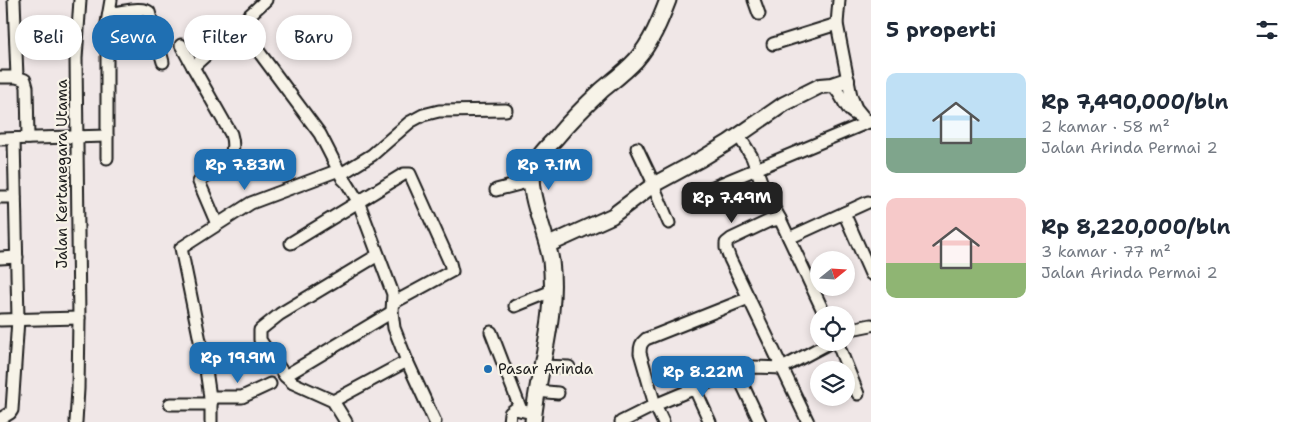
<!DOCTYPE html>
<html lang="id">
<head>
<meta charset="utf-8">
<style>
  :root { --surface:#fff; --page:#f2f2f3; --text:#1f2937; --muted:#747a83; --accent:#1f6fb2 }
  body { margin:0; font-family:"Shantell Sans",sans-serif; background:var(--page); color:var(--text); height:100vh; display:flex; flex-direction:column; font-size:19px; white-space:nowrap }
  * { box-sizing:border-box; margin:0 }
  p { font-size:16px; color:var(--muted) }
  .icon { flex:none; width:28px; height:28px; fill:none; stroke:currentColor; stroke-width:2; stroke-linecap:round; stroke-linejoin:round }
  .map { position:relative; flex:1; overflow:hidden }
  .sheet { display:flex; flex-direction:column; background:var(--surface); width:425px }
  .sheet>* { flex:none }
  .guide { position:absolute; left:15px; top:15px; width:475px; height:45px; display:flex; gap:10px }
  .needle { width:32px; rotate:72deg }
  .fabs { position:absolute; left:810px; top:251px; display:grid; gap:10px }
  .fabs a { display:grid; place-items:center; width:45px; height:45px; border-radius:50%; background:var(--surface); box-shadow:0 2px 8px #0003; font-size:25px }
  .price { position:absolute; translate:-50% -42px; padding:0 11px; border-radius:10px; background:var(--accent); color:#fff; font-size:16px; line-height:32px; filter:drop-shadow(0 1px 2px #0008) }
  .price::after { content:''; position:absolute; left:50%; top:30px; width:15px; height:11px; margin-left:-8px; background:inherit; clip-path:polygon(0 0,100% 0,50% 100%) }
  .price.active { background:#222; color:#fff }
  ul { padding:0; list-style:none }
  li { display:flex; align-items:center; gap:15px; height:125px; padding:0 15px }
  li span { display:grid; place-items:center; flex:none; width:140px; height:100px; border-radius:10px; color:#555 }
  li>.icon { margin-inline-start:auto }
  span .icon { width:60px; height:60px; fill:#fffc; stroke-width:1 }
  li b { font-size:21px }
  h2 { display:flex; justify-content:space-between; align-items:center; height:60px; padding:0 15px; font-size:21px }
  .pill { padding:0 18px; border-radius:22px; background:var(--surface); box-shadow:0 2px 8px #0003; font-size:18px; line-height:45px }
  .pill.active { background:var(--accent); color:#fff }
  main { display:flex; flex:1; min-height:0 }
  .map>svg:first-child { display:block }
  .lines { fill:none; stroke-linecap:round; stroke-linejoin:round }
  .minor-casing { stroke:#1c1c1c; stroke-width:15 }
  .tertiary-casing { stroke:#1c1c1c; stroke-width:18 }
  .secondary-casing { stroke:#1c1c1c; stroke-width:19 }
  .minor { stroke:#f7f3e8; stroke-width:11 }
  .tertiary { stroke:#f7f3e8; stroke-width:14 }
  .secondary { stroke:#f7f3e8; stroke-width:15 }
  .poi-dot { fill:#1f6fb2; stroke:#f7f3e8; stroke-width:2 }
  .labels { text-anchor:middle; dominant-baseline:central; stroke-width:4.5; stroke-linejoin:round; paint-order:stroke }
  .street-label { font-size:15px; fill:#1c1c1c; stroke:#f7f3e8 }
  .poi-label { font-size:15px; fill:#1c1c1c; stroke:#f7f3e8; text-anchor:start }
</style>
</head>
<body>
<main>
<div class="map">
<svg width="871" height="422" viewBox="0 0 871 422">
  <rect width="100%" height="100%" fill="#f0e7e7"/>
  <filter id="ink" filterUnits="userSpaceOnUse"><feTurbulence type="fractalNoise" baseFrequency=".02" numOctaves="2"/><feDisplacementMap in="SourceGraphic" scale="10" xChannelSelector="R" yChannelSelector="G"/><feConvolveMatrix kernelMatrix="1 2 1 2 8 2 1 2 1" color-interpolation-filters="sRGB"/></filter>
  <g filter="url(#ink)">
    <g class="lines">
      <defs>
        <g id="minor">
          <polyline points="14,0 17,77"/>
          <polyline points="754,0 759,14"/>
          <polyline points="839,0 837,24 851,96 856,108 865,119 871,122"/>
          <path d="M109,13c11,0 32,-7 40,-1l14,50"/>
          <polyline points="239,25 320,134 343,179 347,183 358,201 393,294 392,312 394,328 407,361 435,422"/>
          <polyline points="773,44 837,24"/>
          <polyline points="181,45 193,67"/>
          <polyline points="0,77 17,77 25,80 27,87 28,138"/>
          <path d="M832,85c14,13 10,25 29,32"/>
          <polyline points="739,136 752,157 765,192 780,219"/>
          <polyline points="0,139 107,136"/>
          <polyline points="637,148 654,184"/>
          <polyline points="107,158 107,23 111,0"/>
          <polyline points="341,174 372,155 410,122 423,115 439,111 506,110"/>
          <polyline points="653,185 669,223"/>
          <polyline points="711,188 871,121"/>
          <polyline points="496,190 531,181"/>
          <polyline points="0,197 15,197"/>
          <polyline points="844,213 871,274"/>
          <path d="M217,224l-18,-42c3,-5 7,-6 12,-9 17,-10 26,-19 20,-39l-38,-67 73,-67"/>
          <polyline points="789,238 868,202"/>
          <polyline points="291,243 404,174 410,174 450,263 452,271 393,303"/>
          <polyline points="0,258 17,257"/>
          <polyline points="515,306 552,291"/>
          <polyline points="0,320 79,318"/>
          <polyline points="846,330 871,325"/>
          <polyline points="491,332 521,410"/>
          <polyline points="837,342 858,394"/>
          <polyline points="541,366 569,367"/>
          <polyline points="736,371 760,422"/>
          <polyline points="285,376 392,312"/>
          <polyline points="694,387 710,422"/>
          <polyline points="536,391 558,393"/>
          <polyline points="210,397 242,397 270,384"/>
          <polyline points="333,401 407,361"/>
          <polyline points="170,404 211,404"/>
          <polyline points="0,419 10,413 12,410 18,319 14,139"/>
          <polyline points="76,422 78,389 79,318 76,58 80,0"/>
          <polyline points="211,422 211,404 206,370 181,248 251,203 339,170"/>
          <polyline points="346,422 333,401 293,383 285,376 260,340 260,330 280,314 378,255"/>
          <polyline points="509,422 510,413 515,409 528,412"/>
          <polyline points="621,422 655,405 736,371 754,367 782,368 831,342"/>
          <path d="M663,422l-8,-17 -15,-52c0,-7 1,-10 6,-14l103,-41"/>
          <polyline points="808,422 730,259 726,248 726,243 731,239 769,221 780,219 825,315"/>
        </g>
        <polyline id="tertiary" points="548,245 612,216 653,185 701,159 729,142 784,104 820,86 832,85 847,80"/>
        <path id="secondary" d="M533,422c5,-54 25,-106 18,-161 -3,-22 -26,-73 -18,-92 4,-12 13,-21 22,-30 14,-17 31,-34 47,-49 12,-10 24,-19 34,-30 15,-17 24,-39 32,-60"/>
      </defs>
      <use href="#minor" class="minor-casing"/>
      <use href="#tertiary" class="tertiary-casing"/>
      <use href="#secondary" class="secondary-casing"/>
      <use href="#minor" class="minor"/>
      <use href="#tertiary" class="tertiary"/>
      <use href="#secondary" class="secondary"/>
    </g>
  </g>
  <circle class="poi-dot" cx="488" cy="369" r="5"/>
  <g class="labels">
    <g class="street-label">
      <text transform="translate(62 174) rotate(-90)">Jalan Kertanegara Utama</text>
    </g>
    <g class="poi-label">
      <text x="498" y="369">Pasar Arinda</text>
    </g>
  </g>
</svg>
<div class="fabs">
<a><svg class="needle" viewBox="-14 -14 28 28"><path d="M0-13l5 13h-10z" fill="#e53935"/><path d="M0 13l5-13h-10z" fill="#747a83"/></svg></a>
<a><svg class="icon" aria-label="locate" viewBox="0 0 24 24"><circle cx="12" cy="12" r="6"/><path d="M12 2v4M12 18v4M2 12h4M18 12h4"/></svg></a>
<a><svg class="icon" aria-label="layers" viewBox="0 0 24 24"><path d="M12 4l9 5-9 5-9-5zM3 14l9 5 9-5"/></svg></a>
</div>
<b class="price" style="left:245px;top:191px">Rp 7.83M</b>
<b class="price" style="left:549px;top:191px">Rp 7.1M</b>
<b class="price active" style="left:732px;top:224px">Rp 7.49M</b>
<b class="price" style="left:238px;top:384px">Rp 19.9M</b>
<b class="price" style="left:703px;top:398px">Rp 8.22M</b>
<div class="guide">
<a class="pill">Beli</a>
<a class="pill active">Sewa</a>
<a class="pill">Filter</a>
<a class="pill">Baru</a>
</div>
</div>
<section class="sheet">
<h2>5 properti<svg class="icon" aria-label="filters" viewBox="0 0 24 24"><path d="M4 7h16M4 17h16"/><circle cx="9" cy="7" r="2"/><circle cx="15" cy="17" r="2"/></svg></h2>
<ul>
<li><span style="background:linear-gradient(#bfe0f5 65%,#7fa58c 0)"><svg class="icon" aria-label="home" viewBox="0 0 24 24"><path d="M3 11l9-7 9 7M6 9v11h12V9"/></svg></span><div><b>Rp 7,490,000/bln</b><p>2 kamar · 58 m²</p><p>Jalan Arinda Permai 2</p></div></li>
<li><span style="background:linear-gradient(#f6c9c9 65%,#8fb573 0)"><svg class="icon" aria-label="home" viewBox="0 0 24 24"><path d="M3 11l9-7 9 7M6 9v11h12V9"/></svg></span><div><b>Rp 8,220,000/bln</b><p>3 kamar · 77 m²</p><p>Jalan Arinda Permai 2</p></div></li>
</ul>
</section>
</main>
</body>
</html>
